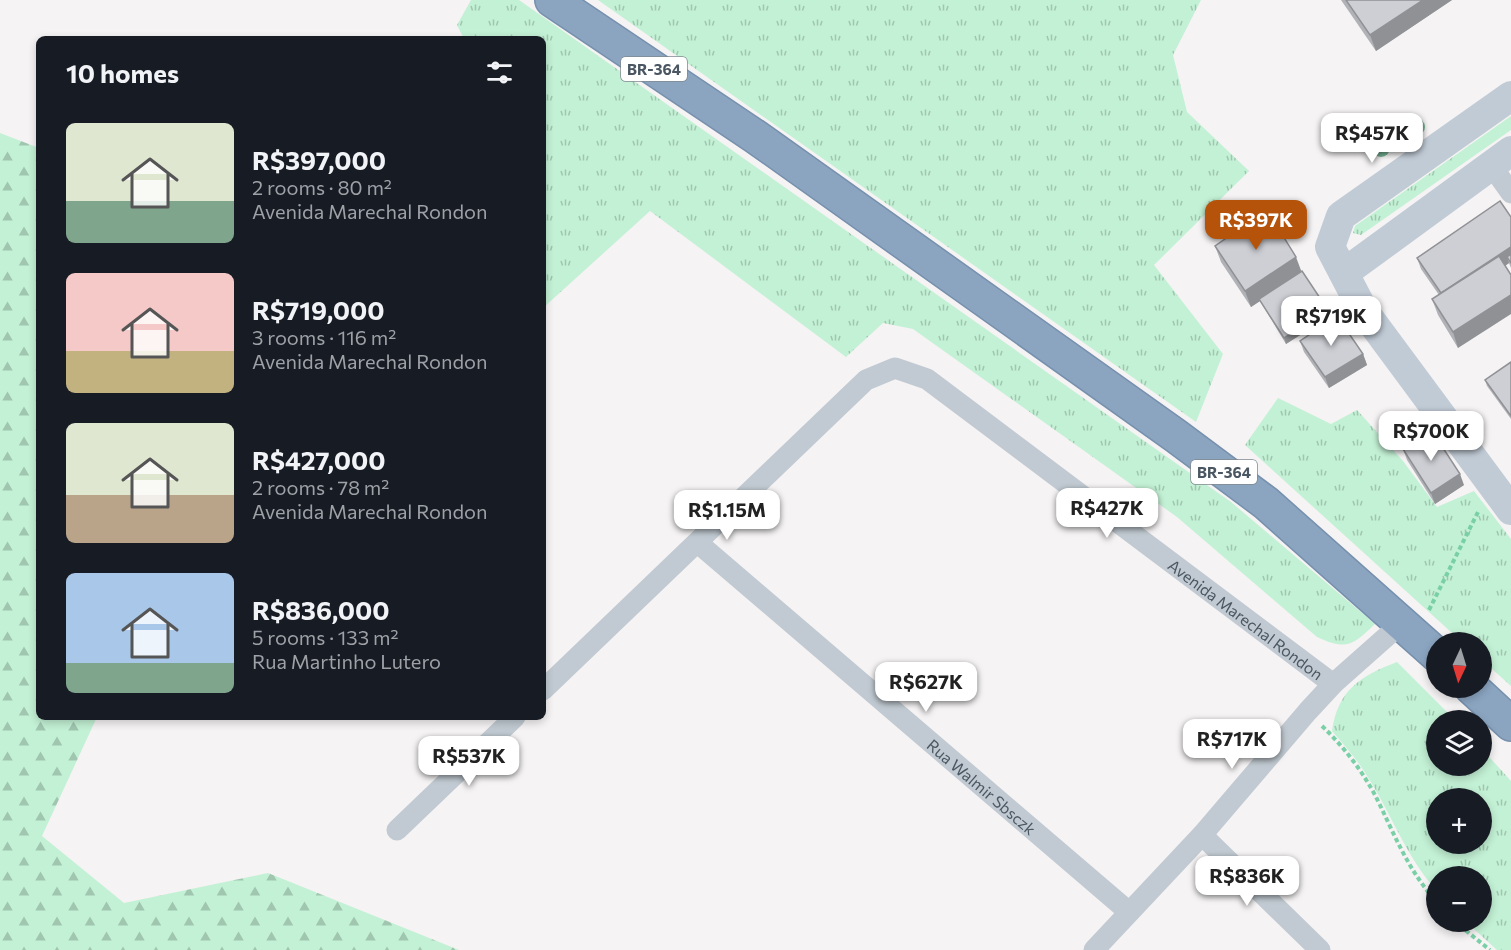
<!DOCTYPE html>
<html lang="en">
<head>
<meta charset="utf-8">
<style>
  :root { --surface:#171b24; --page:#242831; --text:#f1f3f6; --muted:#9ea1a6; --accent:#b45309 }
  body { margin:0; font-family:Commissioner,sans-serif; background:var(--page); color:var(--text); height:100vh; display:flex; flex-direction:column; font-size:22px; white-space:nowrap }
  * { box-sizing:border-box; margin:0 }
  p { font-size:20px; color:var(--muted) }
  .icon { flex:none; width:33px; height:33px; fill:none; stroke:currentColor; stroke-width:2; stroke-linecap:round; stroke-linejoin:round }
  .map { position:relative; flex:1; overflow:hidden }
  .panel { position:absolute; left:36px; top:36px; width:510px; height:684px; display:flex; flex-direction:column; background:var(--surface); border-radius:9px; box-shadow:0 3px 9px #0003 }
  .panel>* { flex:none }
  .needle { width:39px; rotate:184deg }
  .controls { position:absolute; left:1426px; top:632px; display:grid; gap:12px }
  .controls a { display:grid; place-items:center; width:66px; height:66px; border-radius:50%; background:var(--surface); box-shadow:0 3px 9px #0003; font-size:30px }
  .price { position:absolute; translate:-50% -51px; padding:0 14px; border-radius:12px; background:#fff; color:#222; font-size:20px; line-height:39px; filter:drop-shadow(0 2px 3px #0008) }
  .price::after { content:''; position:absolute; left:50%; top:36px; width:18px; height:14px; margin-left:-9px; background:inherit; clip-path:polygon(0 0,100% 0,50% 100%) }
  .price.current { background:var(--accent); color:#fff }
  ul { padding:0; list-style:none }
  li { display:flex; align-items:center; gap:18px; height:150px; padding:0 30px }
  li span { display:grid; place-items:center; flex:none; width:168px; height:120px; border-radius:9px; color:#555 }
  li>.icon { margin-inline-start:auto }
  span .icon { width:72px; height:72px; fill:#fffc; stroke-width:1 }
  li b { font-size:26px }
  h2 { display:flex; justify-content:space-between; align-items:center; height:72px; padding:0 30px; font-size:26px }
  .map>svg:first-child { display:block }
  .grass { fill:url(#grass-tufts); fill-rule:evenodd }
  .forest { fill:url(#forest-firs) }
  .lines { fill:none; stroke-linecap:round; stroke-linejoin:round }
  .highway-casing { stroke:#7690ad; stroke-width:36 }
  .path { stroke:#7ad0a6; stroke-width:4; stroke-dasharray:4.5 3; stroke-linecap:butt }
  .street { stroke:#c1cad2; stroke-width:21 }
  .secondary { stroke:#c1cbd6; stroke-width:30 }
  .highway { stroke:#8ba5c1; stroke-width:33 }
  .tree { fill:#7bb799 }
  .wall { fill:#b0b2b7 }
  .shaded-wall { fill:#909195 }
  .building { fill:#cdcfd5; stroke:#909195; stroke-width:1.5 }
  .labels { text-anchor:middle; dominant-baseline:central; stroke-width:4.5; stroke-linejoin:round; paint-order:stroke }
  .shield { fill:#fff; stroke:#808990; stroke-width:1.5 }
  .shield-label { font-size:15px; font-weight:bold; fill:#4a5661 }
  .street-label { font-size:16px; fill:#4a5661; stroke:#fff }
</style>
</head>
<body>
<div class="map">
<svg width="1511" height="950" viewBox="0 0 1511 950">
  <defs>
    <pattern id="grass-tufts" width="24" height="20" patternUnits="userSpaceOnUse" patternTransform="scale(1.5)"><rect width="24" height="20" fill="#c3f1d5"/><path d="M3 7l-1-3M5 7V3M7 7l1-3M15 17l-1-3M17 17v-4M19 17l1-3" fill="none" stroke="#a0c6b0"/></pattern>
    <pattern id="forest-firs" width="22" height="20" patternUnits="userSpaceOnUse" patternTransform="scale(1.5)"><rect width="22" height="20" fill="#c3f1d5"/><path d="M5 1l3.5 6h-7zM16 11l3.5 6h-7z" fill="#a0c6b0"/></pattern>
  </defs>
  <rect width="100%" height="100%" fill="#f5f3f3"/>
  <g class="grass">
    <path d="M471,0h48l712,502 144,122c-22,21 -28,27 -58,13l-140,-120 -264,-188 -30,-6 -37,34 -196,-146 -107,97v-269h-79l-7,-14z"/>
    <polygon points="598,0 1201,0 1173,55 1187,112 1249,171 1154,265 1223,354 1196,422"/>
    <polygon points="1511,116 1511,130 1361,235 1353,233 1355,226"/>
    <polygon points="1278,398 1331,424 1357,410 1403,461 1437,507 1474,491 1511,539 1511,686 1482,660 1482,642 1462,642 1245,445"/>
    <path d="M1397,662l58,58h-18v45h45v-16l29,32v169h-14l-32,-29h17v-45h-45v15c-32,-35 -47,-81 -73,-120 -9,-14 -21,-27 -32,-40 6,-41 28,-55 65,-69zM1437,798h45v45h-45z"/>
  </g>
  <polygon class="forest" points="0,133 39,148 39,717 97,717 42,836 124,903 268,873 459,950 0,950"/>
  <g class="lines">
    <defs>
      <g id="highway">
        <polyline points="552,0 756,137 1176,436 1266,503 1437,655"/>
        <polyline points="1471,687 1511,724"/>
      </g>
    </defs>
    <use href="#highway" class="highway-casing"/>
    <g class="path">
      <polyline points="1429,610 1479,510"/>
      <path d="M1322,726c21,20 39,43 53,69 19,38 33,76 62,107"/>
      <polyline points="1454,921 1490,950"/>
    </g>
    <g class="street">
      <polyline points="1491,165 1511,193"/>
      <path id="s1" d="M698,543l431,369"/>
      <path id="s2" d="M543,690l323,-310 29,-12 32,11 406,305"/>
      <polyline points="397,830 515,717"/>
      <polyline points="1202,835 1320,950"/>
      <polyline points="1094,950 1202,835 1308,711 1333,684 1403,622"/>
    </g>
    <g class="secondary">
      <polyline points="1511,96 1341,216 1330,247 1363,310 1511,510"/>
      <polyline points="1344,273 1511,151"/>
    </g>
    <use href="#highway" class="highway"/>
  </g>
  <g class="tree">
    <circle cx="1416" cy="127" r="9"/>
    <circle cx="1381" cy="148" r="9"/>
  </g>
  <g class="wall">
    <polygon points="1341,0 1452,0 1376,51"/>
    <polygon points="1511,217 1511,268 1509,263 1505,266 1458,348 1438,315 1432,299 1439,295 1421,269 1417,258"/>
    <polygon points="1215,246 1301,272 1330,316 1286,344 1260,301 1251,307 1221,262"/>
    <polygon points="1300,341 1363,354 1367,365 1329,388 1304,352"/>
    <polygon points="1511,362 1511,419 1487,386 1485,380"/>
    <polygon points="1403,449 1464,485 1435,504 1407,460"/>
  </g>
  <g class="shaded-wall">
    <polygon points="1423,0 1452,0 1376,51 1370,35"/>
    <polygon points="1511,247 1511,261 1507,257 1509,263 1447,306 1443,295"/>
    <polygon points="1296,257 1302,273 1259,299 1260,301 1251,307 1245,291"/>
    <polygon points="1511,295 1511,314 1458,348 1453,332"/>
    <polygon points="1328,310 1330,316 1286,344 1284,338"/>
    <polygon points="1363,354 1367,365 1329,388 1325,377"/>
    <polygon points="1460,474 1464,485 1435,504 1431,493"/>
  </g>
  <g class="building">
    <polygon points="1346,0 1423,0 1370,35"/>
    <polygon points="1500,201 1511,217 1511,247 1441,293 1417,258"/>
    <polygon points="1267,210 1296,257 1245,291 1215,246"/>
    <polygon points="1511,254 1511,263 1507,257"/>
    <polygon points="1499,256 1511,275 1511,295 1453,332 1432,299"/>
    <polygon points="1302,271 1328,310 1284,338 1259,299"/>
    <polygon points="1337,316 1363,354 1325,377 1300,341"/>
    <polygon points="1511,362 1511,416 1485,380"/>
    <polygon points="1432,431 1460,474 1431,493 1403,449"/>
  </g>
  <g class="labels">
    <g class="shield">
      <rect x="621" y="57" width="66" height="24" rx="4.5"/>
      <rect x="1191" y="460" width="66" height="24" rx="4.5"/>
    </g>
    <g class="shield-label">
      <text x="654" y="69">BR-364</text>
      <text x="1224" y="472">BR-364</text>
    </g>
    <g class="street-label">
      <text stroke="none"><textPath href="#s2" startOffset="912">Avenida Marechal Rondon</textPath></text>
      <text stroke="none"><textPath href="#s1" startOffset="374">Rua Walmir Sbsczk</textPath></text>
    </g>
  </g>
</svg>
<div class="controls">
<a><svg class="needle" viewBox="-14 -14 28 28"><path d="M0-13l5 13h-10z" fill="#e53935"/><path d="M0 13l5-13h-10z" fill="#9ea1a6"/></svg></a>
<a><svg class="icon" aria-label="layers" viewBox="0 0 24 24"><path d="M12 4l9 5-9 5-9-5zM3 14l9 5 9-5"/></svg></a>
<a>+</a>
<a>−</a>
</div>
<b class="price" style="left:1372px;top:164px">R$457K</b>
<b class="price current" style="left:1256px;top:251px">R$397K</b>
<b class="price" style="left:1331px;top:347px">R$719K</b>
<b class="price" style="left:1431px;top:462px">R$700K</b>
<b class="price" style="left:1107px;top:539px">R$427K</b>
<b class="price" style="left:727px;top:541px">R$1.15M</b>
<b class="price" style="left:926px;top:713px">R$627K</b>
<b class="price" style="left:1232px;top:770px">R$717K</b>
<b class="price" style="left:469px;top:787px">R$537K</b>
<b class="price" style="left:1247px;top:907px">R$836K</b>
<section class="panel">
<h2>10 homes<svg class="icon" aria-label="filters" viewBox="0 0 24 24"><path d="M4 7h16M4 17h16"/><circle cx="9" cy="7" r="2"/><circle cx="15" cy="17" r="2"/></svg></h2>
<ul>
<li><span style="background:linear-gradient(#dfe7d0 65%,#7fa58c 0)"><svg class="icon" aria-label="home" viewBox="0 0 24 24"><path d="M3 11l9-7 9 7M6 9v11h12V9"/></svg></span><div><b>R$397,000</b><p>2 rooms · 80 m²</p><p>Avenida Marechal Rondon</p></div></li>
<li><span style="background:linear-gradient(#f6c9c9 65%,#c2b280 0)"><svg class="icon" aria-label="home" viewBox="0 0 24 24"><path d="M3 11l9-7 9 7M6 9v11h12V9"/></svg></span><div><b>R$719,000</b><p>3 rooms · 116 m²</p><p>Avenida Marechal Rondon</p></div></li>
<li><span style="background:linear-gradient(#dfe7d0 60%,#b9a48a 0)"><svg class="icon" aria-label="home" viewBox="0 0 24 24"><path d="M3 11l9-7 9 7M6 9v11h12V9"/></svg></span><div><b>R$427,000</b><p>2 rooms · 78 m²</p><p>Avenida Marechal Rondon</p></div></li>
<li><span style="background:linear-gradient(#a9c7e8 75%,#7fa58c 0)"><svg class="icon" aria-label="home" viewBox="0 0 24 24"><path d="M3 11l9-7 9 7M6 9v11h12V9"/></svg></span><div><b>R$836,000</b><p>5 rooms · 133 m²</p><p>Rua Martinho Lutero</p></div></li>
</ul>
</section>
</div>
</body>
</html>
